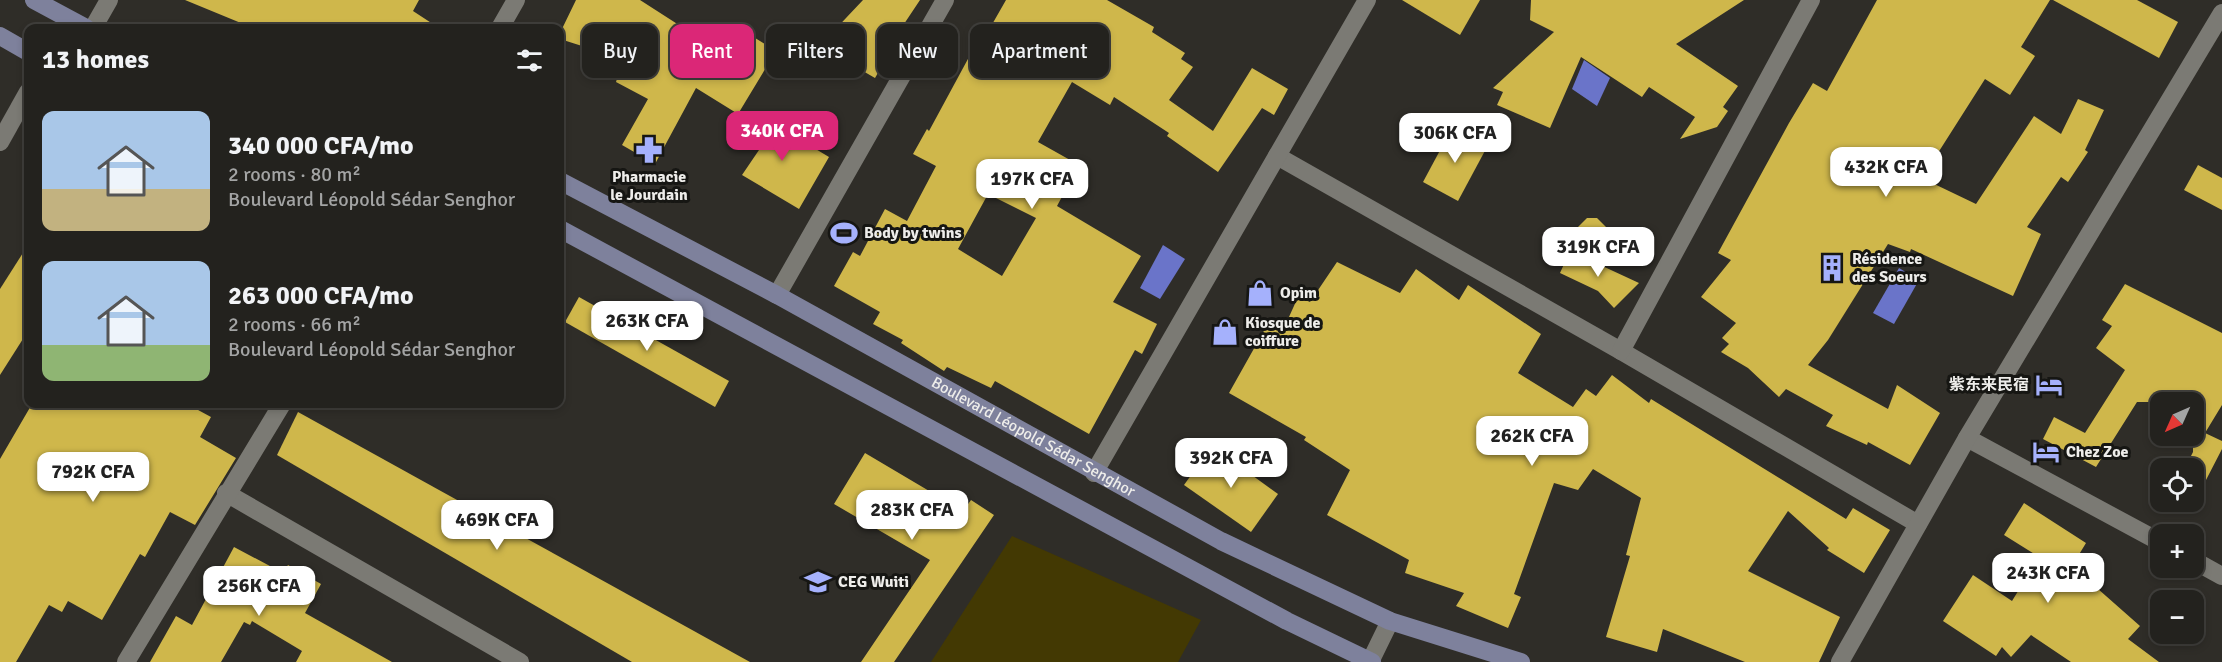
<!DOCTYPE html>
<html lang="en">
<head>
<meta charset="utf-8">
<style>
  :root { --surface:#23221e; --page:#2b2a27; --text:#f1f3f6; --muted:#a3a4a4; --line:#403f3c; --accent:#db2777 }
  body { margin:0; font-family:Signika,"Noto Sans SC",sans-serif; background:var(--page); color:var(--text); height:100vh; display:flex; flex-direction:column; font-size:22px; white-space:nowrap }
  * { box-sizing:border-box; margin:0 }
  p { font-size:20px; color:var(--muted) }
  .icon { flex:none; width:33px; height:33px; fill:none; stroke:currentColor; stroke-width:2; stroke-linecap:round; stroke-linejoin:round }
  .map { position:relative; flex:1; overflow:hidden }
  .side { position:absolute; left:24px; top:24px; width:540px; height:384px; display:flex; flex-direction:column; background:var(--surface); border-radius:12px; box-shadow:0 3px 9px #0003,0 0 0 2px var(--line) }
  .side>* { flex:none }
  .hud { position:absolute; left:582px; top:24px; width:570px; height:54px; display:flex; gap:12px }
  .needle { width:39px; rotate:225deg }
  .buttons { position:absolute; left:2150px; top:392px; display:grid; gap:12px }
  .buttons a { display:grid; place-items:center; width:54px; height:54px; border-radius:12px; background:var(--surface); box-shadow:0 3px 9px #0003,0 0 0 2px var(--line); font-size:30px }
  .price { position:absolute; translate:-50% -51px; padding:0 14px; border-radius:12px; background:#fff; color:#222; font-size:20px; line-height:39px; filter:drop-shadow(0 2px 3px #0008) }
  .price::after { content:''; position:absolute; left:50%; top:36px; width:18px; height:14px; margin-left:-9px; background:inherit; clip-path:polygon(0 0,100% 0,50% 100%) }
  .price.selected { background:var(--accent); color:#fff }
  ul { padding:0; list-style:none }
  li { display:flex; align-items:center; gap:18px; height:150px; padding:0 18px }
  li span { display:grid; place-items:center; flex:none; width:168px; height:120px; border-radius:12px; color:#555 }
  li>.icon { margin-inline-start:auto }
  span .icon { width:72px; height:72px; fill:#fffc; stroke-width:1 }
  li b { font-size:26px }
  h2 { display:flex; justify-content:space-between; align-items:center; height:72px; padding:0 18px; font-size:26px }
  .chip { padding:0 21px; border-radius:12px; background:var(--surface); box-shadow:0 3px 9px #0003,0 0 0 2px var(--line); font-size:21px; line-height:54px }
  .chip.selected { background:var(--accent); color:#fff }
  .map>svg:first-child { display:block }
  .green { fill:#433903 }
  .water { fill:#6a74c9 }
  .building { fill:#cfb74b; fill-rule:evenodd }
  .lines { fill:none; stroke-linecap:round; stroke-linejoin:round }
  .minor { stroke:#7b7a74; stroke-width:18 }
  .tertiary { stroke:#7b7a74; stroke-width:18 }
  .secondary { stroke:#7e819c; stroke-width:18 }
  .labels { text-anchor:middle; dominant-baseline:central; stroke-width:6; stroke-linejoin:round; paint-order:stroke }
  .poi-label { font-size:16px; font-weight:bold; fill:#eeedea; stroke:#161613; text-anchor:start }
  .street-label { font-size:16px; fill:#eeedea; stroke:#161613 }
</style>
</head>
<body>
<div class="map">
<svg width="2222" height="662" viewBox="0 0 2222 662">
  <rect width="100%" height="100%" fill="#2f2d28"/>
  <polygon class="green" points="1012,536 1201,620 1178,662 931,662"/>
  <g class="water">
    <polygon points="1584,60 1610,78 1597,106 1572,89"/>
    <polygon points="1163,245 1185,259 1160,299 1140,288"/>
    <polygon points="1899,268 1919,280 1894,324 1873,313"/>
  </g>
  <g class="building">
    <polygon points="185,0 419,0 413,11 439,28 253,28"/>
    <polygon points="576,0 640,0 724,54 739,28 776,51 738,114 696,88 655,164 622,145 648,99 616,82 623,59 560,39 560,33"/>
    <polygon points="863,0 920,0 884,54 888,56 875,78 849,63 852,58 829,36"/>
    <path d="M1006,0h101l47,27 -2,5 33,21 -4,6 12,8 -24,33 44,31 39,-63 36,21 -14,26 -12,-7 -44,64 -51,-36 2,-3 -55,-36 -4,8 -38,-23 -34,60 41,23 -22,41 84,50 -28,46 44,22 -15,30 -7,-4 -46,84 -94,-53 -4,7 -44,-21 -3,4 -43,-28 2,-3 -30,-16 7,-12 -46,-26 19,-34 7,4 25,-47 22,12 29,-55 -23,-12 14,-25 2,2 53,-98 4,2zM988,194l48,24 -34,58 -44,-27z"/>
    <polygon points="1402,0 1480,0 1460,35"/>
    <polygon points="1531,0 1744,0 1676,44 1738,86 1723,107 1728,111 1717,127 1680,139 1695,117 1649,87 1642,97 1581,57 1550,128 1497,105 1503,92 1493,88 1554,32 1530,20"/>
    <polygon points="1877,0 2050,0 2021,47 2035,56 2010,95 1985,79 1936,156 1941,159 1928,181 1976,204 2034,116 2061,134 2078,99 2104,110 2085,150 2088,152 2068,182 2061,177 2027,227 2041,234 2013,296 1911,249 1910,252 1888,244 1828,340 1808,365 1888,409 1897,385 1940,413 1910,465 1868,442 1867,445 1826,426 1833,415 1786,389 1779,397 1748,368 1721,352 1729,344 1722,338 1736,323 1701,297 1731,260 1718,253 1789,123 1813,83 1827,91"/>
    <polygon points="2053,0 2137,0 2178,22 2159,58"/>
    <polygon points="759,115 829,157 799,209 742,175 759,150 738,137"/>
    <polygon points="1452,128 1487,147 1458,201 1423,182"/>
    <polygon points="2198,165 2222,178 2222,210 2184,190"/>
    <polygon points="1587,218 1597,218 1609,230 1584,256 1566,239"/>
    <polygon points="28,245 28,331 0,375 0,289"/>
    <polygon points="1570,251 1639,283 1614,308 1598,291 1560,273"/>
    <polygon points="1337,262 1400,293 1416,269 1459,300 1468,285 1541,334 1518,373 1573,407 1586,389 1596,396 1612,375 1649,403 1651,399 1846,519 1853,508 1890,530 1864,573 1827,550 1829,548 1788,511 1748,571 1840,617 1819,662 1745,662 1663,629 1657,652 1606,637 1630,556 1626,555 1641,498 1593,469 1578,490 1554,483 1514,594 1521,597 1508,628 1456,606 1464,593 1405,573 1409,560 1327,515 1350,470 1304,440 1306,437 1229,393 1270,320 1284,328 1298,297 1310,302"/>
    <polygon points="2125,284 2222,333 2222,405 2205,433 2222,441 2222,449 2206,480 2193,473 2193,468 2185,468 2193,452 2193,402 2137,402 2096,467 2043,439 2054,417 2085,433 2125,370 2096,348 2112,326 2102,320"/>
    <polygon points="579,297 729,381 715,407 565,322"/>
    <polygon points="32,404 187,404 211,417 200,437 236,458 195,525 170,512 145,557 140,554 102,620 68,601 62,612 49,605 16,662 0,662 0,459"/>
    <polygon points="298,412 750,662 632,662 277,455"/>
    <polygon points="1212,446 1278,494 1251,532 1184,485"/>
    <polygon points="865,453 963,511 971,500 994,515 894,662 861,662 930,560 834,504"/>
    <polygon points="2024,503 2086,543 2072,566 2140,626 2128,639 2159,662 2071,662 2031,635 2011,657 2002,647 1996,656 1943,621 1973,575 2012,601 2039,557 2004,535"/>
    <polygon points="234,547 283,573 288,565 321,584 305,613 392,662 296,662 302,651 252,621 250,625 244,622 221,662 150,662 176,616 192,625"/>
  </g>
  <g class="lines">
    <g class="minor">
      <polyline points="93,28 109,0"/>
      <polyline points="500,28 516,0"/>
      <polyline points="0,142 28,92"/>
      <polyline points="1277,156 1621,351 1918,524"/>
      <polyline points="777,295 945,0"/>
      <polyline points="1621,351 1811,0"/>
      <polyline points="1967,438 2160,542"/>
      <polyline points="1094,473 1367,0"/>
      <polyline points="226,493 520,662"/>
      <polyline points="2193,560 2222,576"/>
      <polyline points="126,662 282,404"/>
      <polyline points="1840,662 1967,438 2222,13"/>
    </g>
    <polyline class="tertiary" points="1370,662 1390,621"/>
    <g class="secondary">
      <polyline points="34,0 86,28"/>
      <polyline points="0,36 28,52"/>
      <path id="s1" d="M560,181l217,114 444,246 169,80 131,41"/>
      <polyline points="560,229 1287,621 1372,662"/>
    </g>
  </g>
  <defs>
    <symbol id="pharmacy-bare" viewBox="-9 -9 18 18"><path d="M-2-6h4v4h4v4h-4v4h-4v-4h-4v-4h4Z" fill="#a5b1fc" stroke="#161613" stroke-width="2.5" paint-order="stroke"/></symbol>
    <symbol id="stadium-bare" viewBox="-9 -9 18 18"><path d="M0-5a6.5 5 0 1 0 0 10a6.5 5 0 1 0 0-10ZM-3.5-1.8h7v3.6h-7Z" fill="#a5b1fc" stroke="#161613" stroke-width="2.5" paint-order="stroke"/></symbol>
    <symbol id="building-bare" viewBox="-9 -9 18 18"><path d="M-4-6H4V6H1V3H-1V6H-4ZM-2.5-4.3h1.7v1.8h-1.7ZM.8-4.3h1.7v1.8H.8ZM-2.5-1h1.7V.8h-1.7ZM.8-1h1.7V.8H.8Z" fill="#a5b1fc" stroke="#161613" stroke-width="2.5" paint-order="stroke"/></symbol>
    <symbol id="shop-bare" viewBox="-9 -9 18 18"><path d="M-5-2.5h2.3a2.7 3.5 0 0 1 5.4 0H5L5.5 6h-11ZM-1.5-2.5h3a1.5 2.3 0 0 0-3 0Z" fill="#a5b1fc" stroke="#161613" stroke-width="2.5" paint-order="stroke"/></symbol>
    <symbol id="hotel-bare" viewBox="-9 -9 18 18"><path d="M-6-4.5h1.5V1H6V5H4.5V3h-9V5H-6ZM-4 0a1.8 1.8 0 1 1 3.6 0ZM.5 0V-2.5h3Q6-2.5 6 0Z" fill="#a5b1fc" stroke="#161613" stroke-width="2.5" paint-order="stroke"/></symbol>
    <symbol id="school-bare" viewBox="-9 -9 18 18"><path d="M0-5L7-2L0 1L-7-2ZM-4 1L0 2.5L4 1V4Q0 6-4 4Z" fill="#a5b1fc" stroke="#161613" stroke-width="2.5" paint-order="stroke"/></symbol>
  </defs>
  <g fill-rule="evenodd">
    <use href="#pharmacy-bare" x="630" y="131" width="38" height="38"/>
    <use href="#stadium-bare" x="825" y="214" width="38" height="38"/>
    <use href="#building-bare" x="1813" y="249" width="38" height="38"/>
    <use href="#shop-bare" x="1241" y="274" width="38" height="38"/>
    <use href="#shop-bare" x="1206" y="313" width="38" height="38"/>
    <use href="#hotel-bare" x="2030" y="366" width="38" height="38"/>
    <use href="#hotel-bare" x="2027" y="433" width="38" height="38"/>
    <use href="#school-bare" x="799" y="563" width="38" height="38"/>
  </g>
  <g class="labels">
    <g class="poi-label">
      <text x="649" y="177" text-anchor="middle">Pharmacie<tspan x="649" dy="18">le Jourdain</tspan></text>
      <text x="864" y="233">Body by twins</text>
      <text x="1852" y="259">Résidence<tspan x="1852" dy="18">des Soeurs</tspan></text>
      <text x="1280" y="293">Opim</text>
      <text x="1245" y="323">Kiosque de<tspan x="1245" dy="18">coiffure</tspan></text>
      <text x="2029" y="385" text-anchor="end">紫东来民宿</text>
      <text x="2066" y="452">Chez Zoe</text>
      <text x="838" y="582">CEG Wuiti</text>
    </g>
    <g class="street-label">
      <text stroke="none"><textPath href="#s1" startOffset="538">Boulevard Léopold Sédar Senghor</textPath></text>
    </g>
  </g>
</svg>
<div class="buttons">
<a><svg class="needle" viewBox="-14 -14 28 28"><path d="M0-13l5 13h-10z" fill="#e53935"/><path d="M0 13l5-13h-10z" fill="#a3a4a4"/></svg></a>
<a><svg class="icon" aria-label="locate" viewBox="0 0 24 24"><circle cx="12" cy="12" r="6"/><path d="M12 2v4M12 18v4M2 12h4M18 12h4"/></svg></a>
<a>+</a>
<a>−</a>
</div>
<b class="price selected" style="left:782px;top:162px">340K CFA</b>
<b class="price" style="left:1455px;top:164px">306K CFA</b>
<b class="price" style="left:1886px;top:198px">432K CFA</b>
<b class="price" style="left:1032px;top:210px">197K CFA</b>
<b class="price" style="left:1598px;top:278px">319K CFA</b>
<b class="price" style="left:647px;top:352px">263K CFA</b>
<b class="price" style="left:1532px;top:467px">262K CFA</b>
<b class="price" style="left:1231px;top:489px">392K CFA</b>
<b class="price" style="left:93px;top:503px">792K CFA</b>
<b class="price" style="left:912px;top:541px">283K CFA</b>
<b class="price" style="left:497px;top:551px">469K CFA</b>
<b class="price" style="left:2048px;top:604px">243K CFA</b>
<b class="price" style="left:259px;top:617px">256K CFA</b>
<div class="hud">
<a class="chip">Buy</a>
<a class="chip selected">Rent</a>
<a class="chip">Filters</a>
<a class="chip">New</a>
<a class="chip">Apartment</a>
</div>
<section class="side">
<h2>13 homes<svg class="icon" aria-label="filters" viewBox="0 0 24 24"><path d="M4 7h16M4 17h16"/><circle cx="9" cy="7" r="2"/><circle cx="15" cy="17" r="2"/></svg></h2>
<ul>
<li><span style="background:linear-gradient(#a9c7e8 65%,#c2b280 0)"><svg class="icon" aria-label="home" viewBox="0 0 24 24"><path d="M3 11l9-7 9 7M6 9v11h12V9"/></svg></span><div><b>340 000 CFA/mo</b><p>2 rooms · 80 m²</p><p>Boulevard Léopold Sédar Senghor</p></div></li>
<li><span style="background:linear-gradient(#a9c7e8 70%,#8fb573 0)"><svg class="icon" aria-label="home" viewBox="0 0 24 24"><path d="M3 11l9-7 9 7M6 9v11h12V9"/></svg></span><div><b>263 000 CFA/mo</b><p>2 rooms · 66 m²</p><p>Boulevard Léopold Sédar Senghor</p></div></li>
</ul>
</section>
</div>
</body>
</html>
